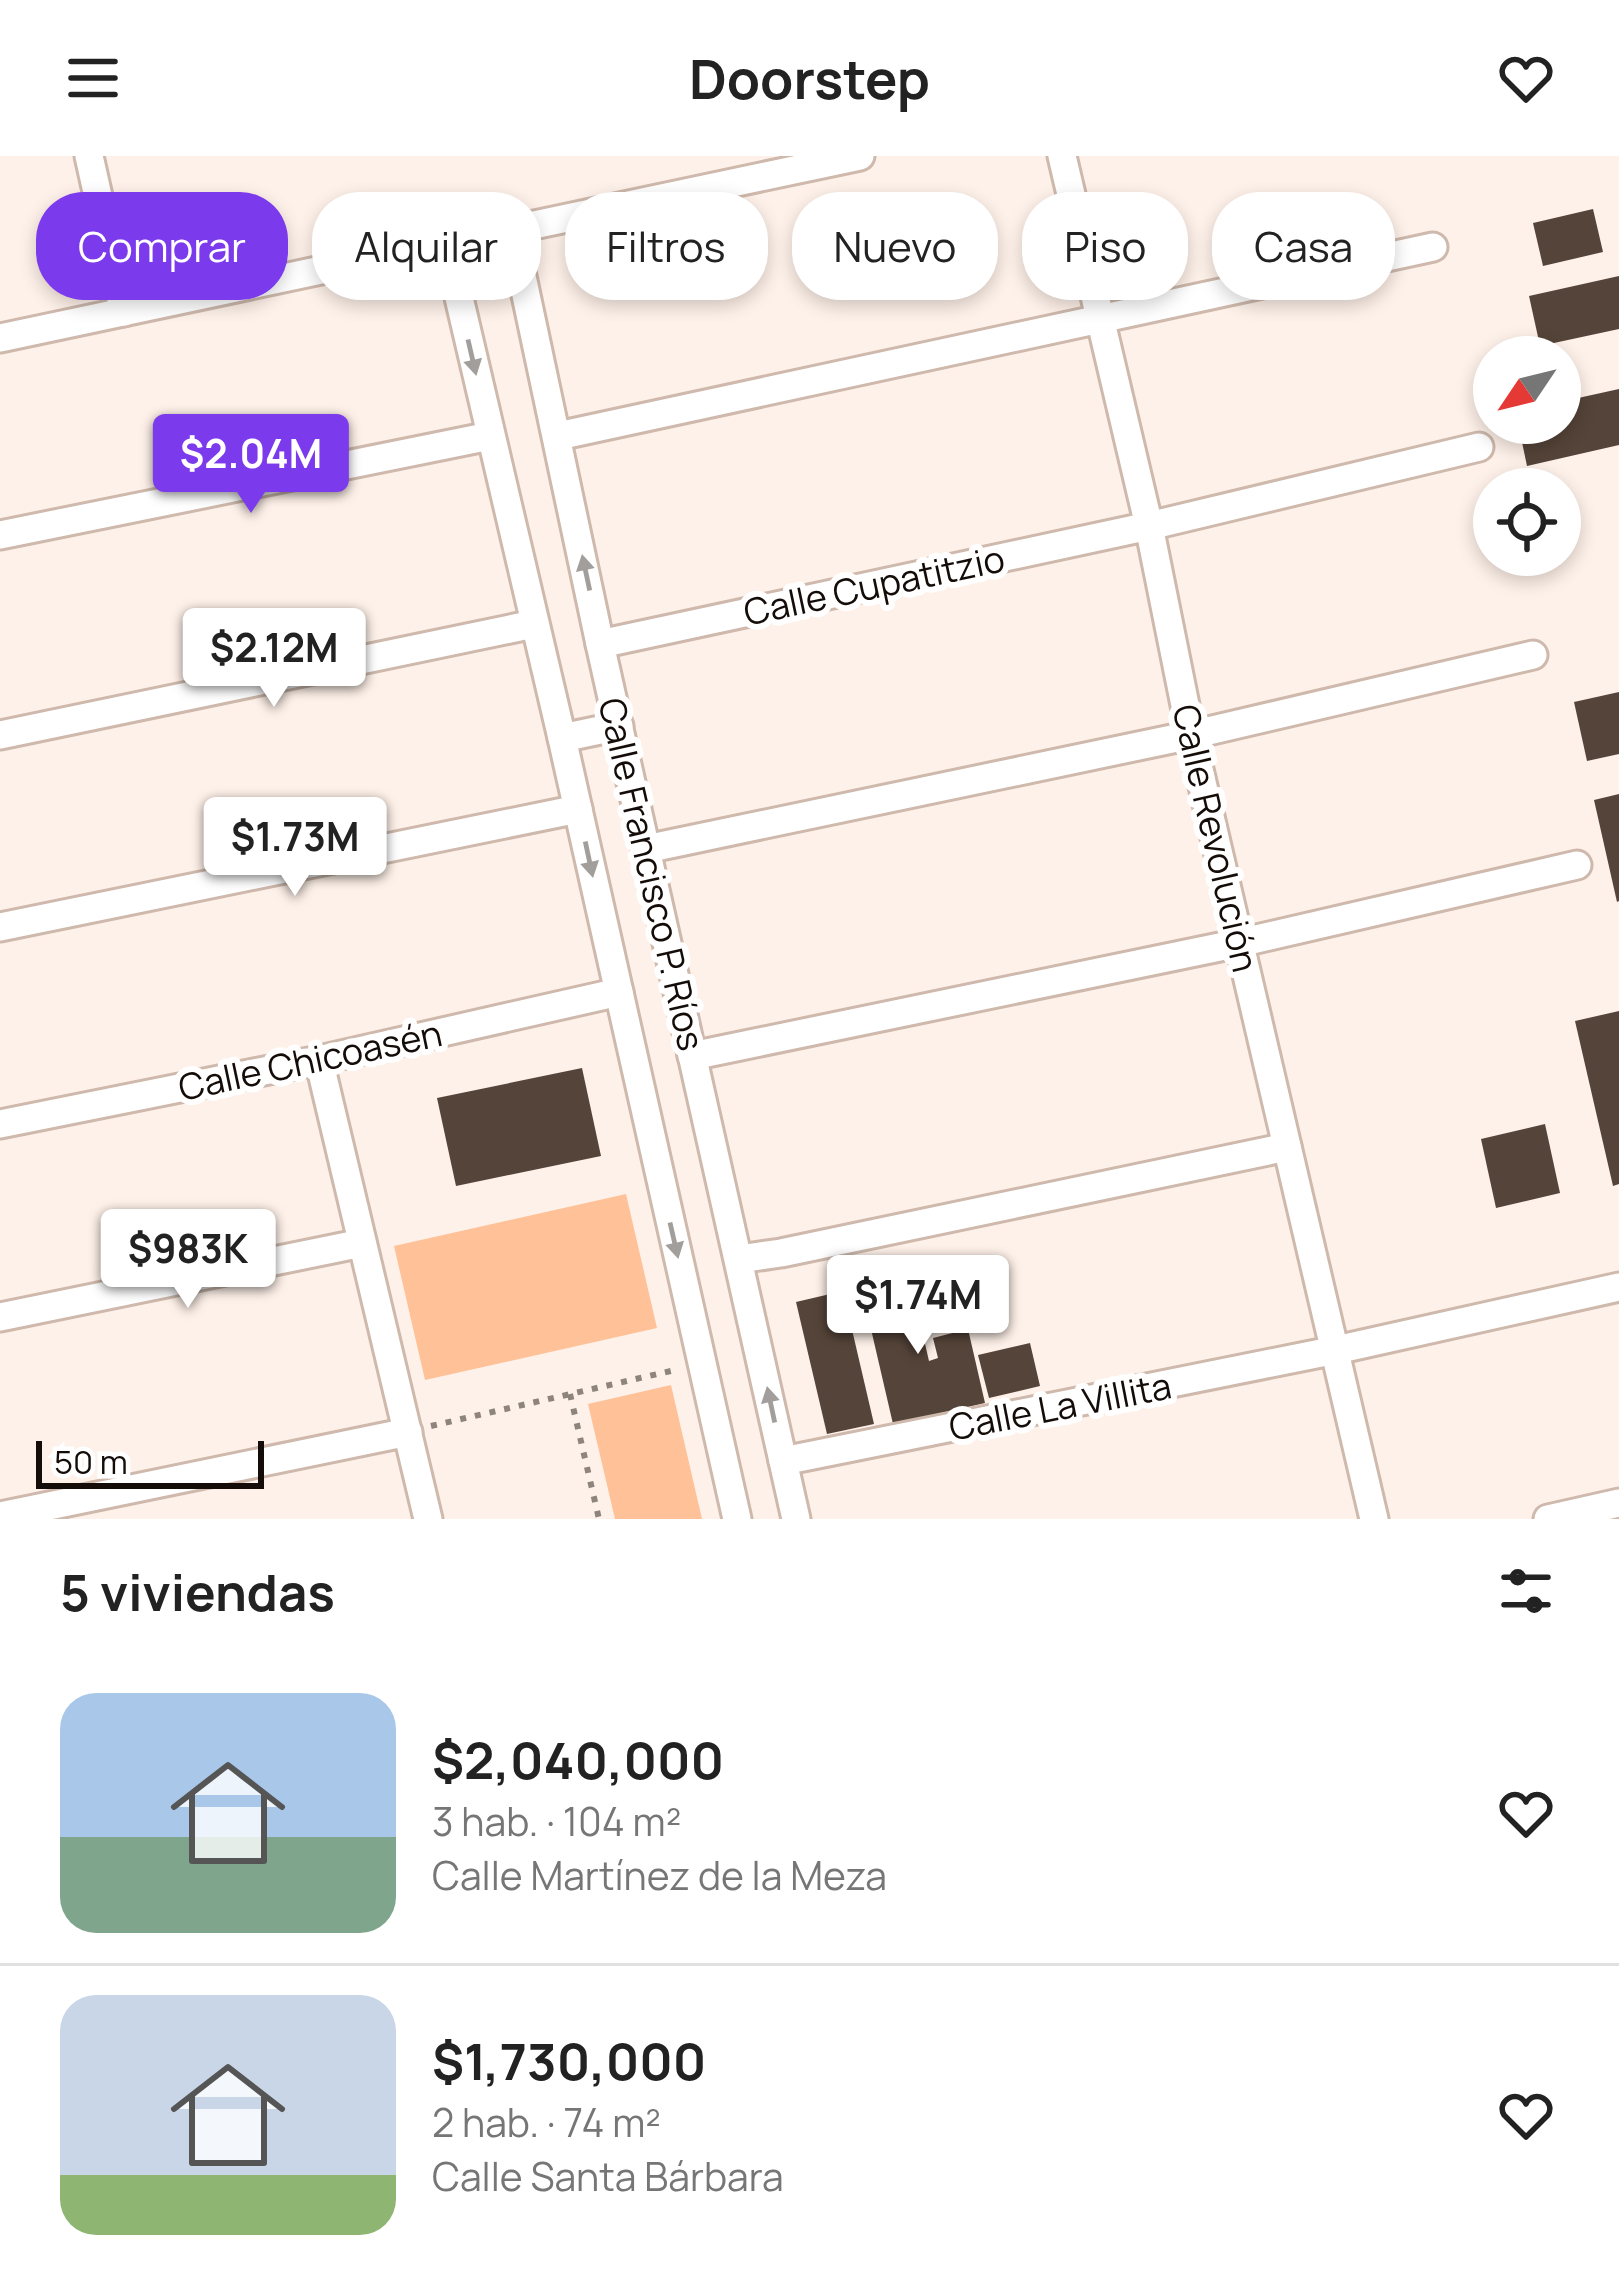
<!DOCTYPE html>
<html lang="es">
<head>
<meta charset="utf-8">
<style>
  :root { --surface:#fff; --page:#f6f6f6; --text:#222; --muted:#767676; --line:#e0e0e0; --accent:#7c3aed }
  body { margin:0; font-family:Manrope,sans-serif; background:var(--page); color:var(--text); height:100vh; display:flex; flex-direction:column; font-size:45px; white-space:nowrap }
  * { box-sizing:border-box; margin:0 }
  p { font-size:39px; color:var(--muted) }
  .icon { flex:none; width:66px; height:66px; fill:none; stroke:currentColor; stroke-width:2; stroke-linecap:round; stroke-linejoin:round }
  .map { position:relative; height:1363px; overflow:hidden }
  .drawer { display:flex; flex-direction:column; background:var(--surface); flex:1 }
  .drawer>* { flex:none }
  .guide { position:absolute; left:36px; top:36px; width:1548px; height:108px; display:flex; gap:24px }
  .needle { width:78px; rotate:235deg }
  .tools { position:absolute; left:1473px; top:180px; display:grid; gap:24px }
  .tools a { display:grid; place-items:center; width:108px; height:108px; border-radius:50%; background:var(--surface); box-shadow:0 6px 18px #0003; font-size:60px }
  .scale { position:absolute; left:36px; bottom:30px; width:228px; box-sizing:border-box; padding-left:12px; border:6px solid #130c08; border-top:0; font-size:33px; line-height:42px; white-space:nowrap; color:#130c08; -webkit-text-stroke:9px #fff; paint-order:stroke }
  .price { position:absolute; translate:-50% -102px; padding:0 27px; border-radius:12px; background:#fff; color:#222; font-size:39px; line-height:78px; filter:drop-shadow(0 3px 6px #0008) }
  .price::after { content:''; position:absolute; left:50%; top:72px; width:36px; height:27px; margin-left:-18px; background:inherit; clip-path:polygon(0 0,100% 0,50% 100%) }
  .price.selected { background:var(--accent); color:#fff }
  ul { padding:0; list-style:none }
  li { display:flex; align-items:center; gap:36px; height:300px; padding:0 60px }
  li+li { border-top:3px solid var(--line) }
  li span { display:grid; place-items:center; flex:none; width:336px; height:240px; border-radius:36px; color:#555 }
  li>.icon { margin-inline-start:auto }
  span .icon { width:144px; height:144px; fill:#fffc; stroke-width:1 }
  li b { font-size:51px }
  h2 { display:flex; justify-content:space-between; align-items:center; height:144px; padding:0 60px; font-size:51px }
  .pill { padding:0 42px; border-radius:48px; background:var(--surface); box-shadow:0 6px 18px #0003; font-size:42px; line-height:108px }
  .pill.selected { background:var(--accent); color:#fff }
  header { display:flex; justify-content:space-between; align-items:center; height:156px; padding:0 60px; background:var(--surface); font-size:54px; font-weight:700 }
  .map>svg:first-child { display:block }
  .green { fill:#fec198 }
  .building { fill:#554439 }
  .lines { fill:none; stroke-linecap:round; stroke-linejoin:round }
  .minor-casing { stroke:#ceb9ac; stroke-width:33 }
  .path { stroke:#8e847e; stroke-width:6; stroke-dasharray:6 9; stroke-linecap:butt }
  .minor { stroke:#fff; stroke-width:27 }
  .oneway { fill:#a19e9c }
  .labels { text-anchor:middle; dominant-baseline:central; stroke-width:12; stroke-linejoin:round; paint-order:stroke }
  .street-label { font-size:36px; fill:#130c08; stroke:#fff }
</style>
</head>
<body>
<header><svg class="icon" aria-label="menu" viewBox="0 0 24 24"><path d="M4 6h16M4 12h16M4 18h16"/></svg>Doorstep<svg class="icon" aria-label="heart" viewBox="0 0 24 24"><path d="M12 20l-8-8c-3-5 5-10 8-4 3-6 11-1 8 4z"/></svg></header>
<div class="map">
<svg width="1619" height="1363" viewBox="0 0 1619 1363">
  <rect width="100%" height="100%" fill="#fef1e9"/>
  <g class="green">
    <polygon points="626,1038 657,1172 425,1224 394,1090"/>
    <polygon points="671,1229 702,1363 615,1363 588,1248"/>
  </g>
  <g class="building">
    <polygon points="1593,53 1603,96 1543,110 1533,67"/>
    <polygon points="1619,120 1619,173 1540,190 1529,140"/>
    <polygon points="1619,233 1619,289 1527,310 1518,267 1560,267 1560,246"/>
    <polygon points="1619,536 1619,598 1587,605 1574,546"/>
    <polygon points="1619,638 1619,745 1617,746 1594,644"/>
    <polygon points="1619,855 1619,1028 1613,1030 1575,865"/>
    <polygon points="582,912 601,1000 456,1030 437,942"/>
    <polygon points="1545,968 1560,1037 1496,1052 1481,983"/>
    <polygon points="909,1119 929,1205 938,1202 933,1182 968,1173 985,1247 893,1268 861,1130"/>
    <polygon points="843,1135 874,1268 827,1278 796,1146"/>
    <polygon points="1030,1187 1040,1230 989,1242 978,1199"/>
  </g>
  <g class="lines">
    <defs>
      <g id="minor">
        <polyline points="89,0 124,156"/>
        <polyline points="1062,0 1149,370 1191,579 1374,1363"/>
        <polyline points="512,73 600,488 796,1363"/>
        <polyline points="446,86 562,582 737,1363"/>
        <polyline points="0,182 860,0"/>
        <polyline points="558,280 1433,91"/>
        <polyline points="0,379 490,280"/>
        <polyline points="600,488 1149,370 1479,291"/>
        <polyline points="0,579 534,468"/>
        <polyline points="562,582 619,570"/>
        <polyline points="646,693 1191,579 1533,499"/>
        <polyline points="0,771 578,653"/>
        <polyline points="692,900 1239,787 1577,709"/>
        <polyline points="319,904 428,1363"/>
        <polyline points="0,968 319,904 619,836"/>
        <polyline points="739,1103 781,1097 1287,991"/>
        <polyline points="0,1161 362,1087"/>
        <polyline points="783,1305 1336,1194 1619,1131"/>
        <polyline points="0,1360 408,1276"/>
        <polyline points="1548,1363 1619,1347"/>
      </g>
    </defs>
    <use href="#minor" class="minor-casing"/>
    <g class="path">
      <polyline points="570,1238 599,1363"/>
      <polyline points="431,1270 675,1214"/>
    </g>
    <use href="#minor" class="minor"/>
  </g>
  <defs><path id="oneway-solid" d="M-6-.8H1V-3.2L6.5 0L1 3.2V.8H-6Z" transform="scale(3)"/></defs>
  <g class="oneway">
    <use href="#oneway-solid" transform="translate(472 201) rotate(77)"/>
    <use href="#oneway-solid" transform="translate(586 417) rotate(-102)"/>
    <use href="#oneway-solid" transform="translate(589 703) rotate(78)"/>
    <use href="#oneway-solid" transform="translate(674 1084) rotate(77)"/>
    <use href="#oneway-solid" transform="translate(771 1249) rotate(-102)"/>
  </g>
  <g class="labels">
    <g class="street-label">
      <text transform="translate(874 429) rotate(-12)">Calle Cupatitzio</text>
      <text transform="translate(1216 682) rotate(77)">Calle Revolución</text>
      <text transform="translate(652 718) rotate(77)">Calle Francisco P. Ríos</text>
      <text transform="translate(310 904) rotate(-12)">Calle Chicoasén</text>
      <text transform="translate(1060 1250) rotate(-11)">Calle La Villita</text>
    </g>
  </g>
</svg>
<div class="tools">
<a><svg class="needle" viewBox="-14 -14 28 28"><path d="M0-13l5 13h-10z" fill="#e53935"/><path d="M0 13l5-13h-10z" fill="#767676"/></svg></a>
<a><svg class="icon" aria-label="locate" viewBox="0 0 24 24"><circle cx="12" cy="12" r="6"/><path d="M12 2v4M12 18v4M2 12h4M18 12h4"/></svg></a>
</div>
<div class="scale">50 m</div>
<b class="price selected" style="left:251px;top:360px">$2.04M</b>
<b class="price" style="left:274px;top:554px">$2.12M</b>
<b class="price" style="left:295px;top:743px">$1.73M</b>
<b class="price" style="left:188px;top:1155px">$983K</b>
<b class="price" style="left:918px;top:1201px">$1.74M</b>
<div class="guide">
<a class="pill selected">Comprar</a>
<a class="pill">Alquilar</a>
<a class="pill">Filtros</a>
<a class="pill">Nuevo</a>
<a class="pill">Piso</a>
<a class="pill">Casa</a>
</div>
</div>
<section class="drawer">
<h2>5 viviendas<svg class="icon" aria-label="filters" viewBox="0 0 24 24"><path d="M4 7h16M4 17h16"/><circle cx="9" cy="7" r="2"/><circle cx="15" cy="17" r="2"/></svg></h2>
<ul>
<li><span style="background:linear-gradient(#a9c7e8 60%,#7fa58c 0)"><svg class="icon" aria-label="home" viewBox="0 0 24 24"><path d="M3 11l9-7 9 7M6 9v11h12V9"/></svg></span><div><b>$2,040,000</b><p>3 hab. · 104 m²</p><p>Calle Martínez de la Meza</p></div><svg class="icon" aria-label="heart" viewBox="0 0 24 24"><path d="M12 20l-8-8c-3-5 5-10 8-4 3-6 11-1 8 4z"/></svg></li>
<li><span style="background:linear-gradient(#c9d6e8 75%,#8fb573 0)"><svg class="icon" aria-label="home" viewBox="0 0 24 24"><path d="M3 11l9-7 9 7M6 9v11h12V9"/></svg></span><div><b>$1,730,000</b><p>2 hab. · 74 m²</p><p>Calle Santa Bárbara</p></div><svg class="icon" aria-label="heart" viewBox="0 0 24 24"><path d="M12 20l-8-8c-3-5 5-10 8-4 3-6 11-1 8 4z"/></svg></li>
</ul>
</section>
</body>
</html>
